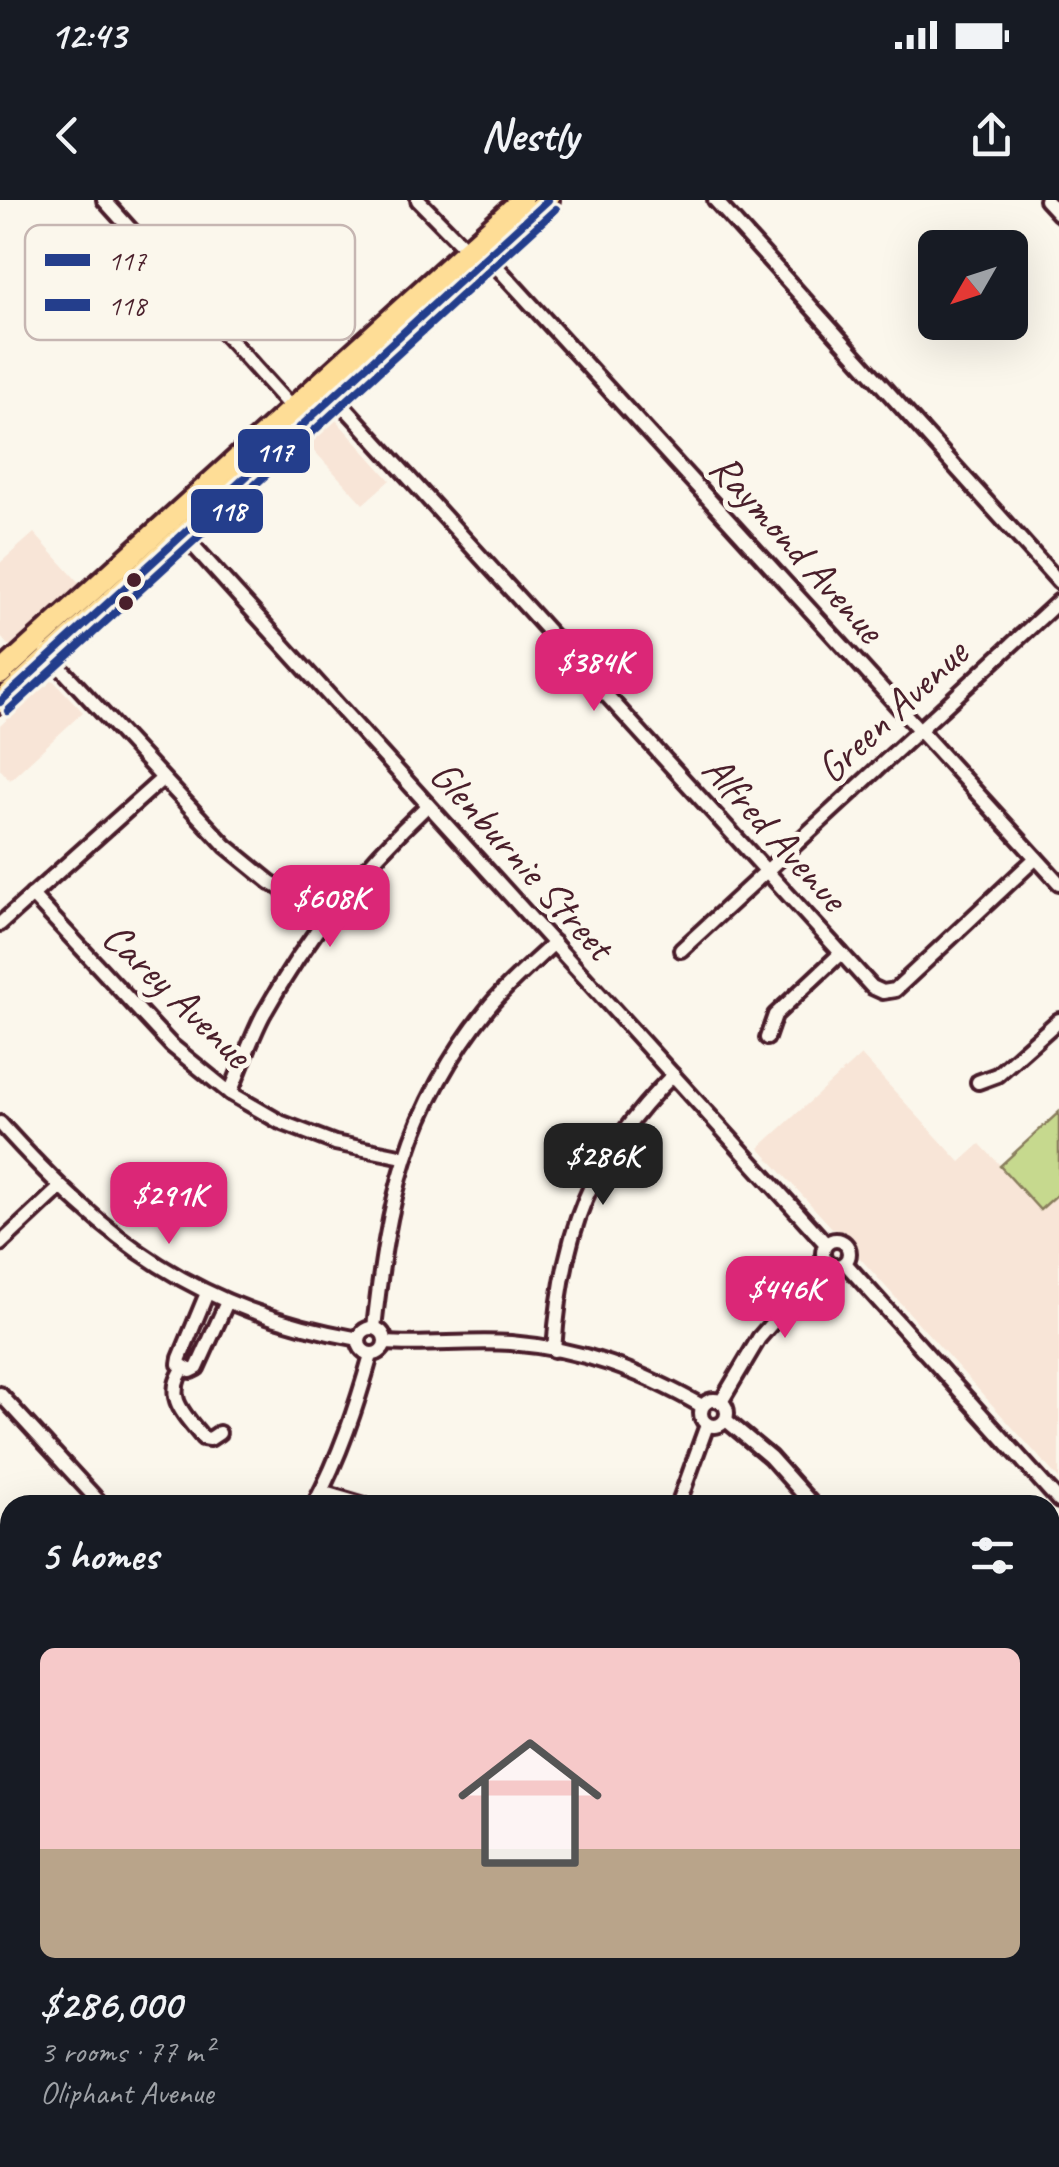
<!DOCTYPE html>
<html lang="en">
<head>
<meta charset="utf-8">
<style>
  :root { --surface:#171b24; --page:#242831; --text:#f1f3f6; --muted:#9ea1a6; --line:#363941; --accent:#db2777 }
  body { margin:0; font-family:Caveat,sans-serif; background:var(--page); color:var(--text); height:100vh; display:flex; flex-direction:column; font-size:38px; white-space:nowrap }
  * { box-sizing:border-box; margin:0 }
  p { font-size:32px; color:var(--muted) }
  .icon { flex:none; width:55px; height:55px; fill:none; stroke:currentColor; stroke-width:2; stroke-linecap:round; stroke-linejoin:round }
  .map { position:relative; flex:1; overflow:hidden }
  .drawer { position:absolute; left:0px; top:1295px; width:1060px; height:672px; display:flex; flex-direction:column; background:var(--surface); border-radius:30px 30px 0 0; box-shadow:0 10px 40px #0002 }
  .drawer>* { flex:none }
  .needle { width:65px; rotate:231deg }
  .fabs { position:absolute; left:918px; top:30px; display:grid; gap:20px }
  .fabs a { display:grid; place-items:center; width:110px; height:110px; border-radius:15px; background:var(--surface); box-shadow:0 10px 40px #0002; font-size:50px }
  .price { position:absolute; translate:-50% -85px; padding:0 22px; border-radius:20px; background:var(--accent); color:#fff; font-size:32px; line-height:65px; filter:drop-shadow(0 2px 5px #0008) }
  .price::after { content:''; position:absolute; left:50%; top:60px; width:30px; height:22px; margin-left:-15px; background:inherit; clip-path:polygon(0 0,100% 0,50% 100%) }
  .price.active { background:#222; color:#fff }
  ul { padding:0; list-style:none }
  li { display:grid; align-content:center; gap:20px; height:530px; padding:0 40px }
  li+li { border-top:2px solid var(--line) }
  li span { display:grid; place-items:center; height:310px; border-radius:15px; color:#555 }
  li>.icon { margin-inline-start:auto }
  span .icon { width:180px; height:180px; fill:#fffc; stroke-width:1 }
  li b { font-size:42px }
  h2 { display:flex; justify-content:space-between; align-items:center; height:120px; padding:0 40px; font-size:42px }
  .status { display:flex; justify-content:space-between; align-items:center; height:70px; padding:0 50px; background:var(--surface); direction:ltr }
  .status svg { height:28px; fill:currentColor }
  header { display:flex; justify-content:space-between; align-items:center; height:130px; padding:0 40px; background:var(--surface); font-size:45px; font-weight:700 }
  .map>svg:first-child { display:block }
  .built { fill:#f8e5d7 }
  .green { fill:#c6d98e; stroke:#887c5c; stroke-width:2.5 }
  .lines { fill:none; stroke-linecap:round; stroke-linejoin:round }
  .minor-casing { stroke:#4a1f2b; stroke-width:20 }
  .secondary-casing { stroke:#4a1f2b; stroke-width:25 }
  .primary-casing { stroke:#4a1f2b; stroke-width:28 }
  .minor { stroke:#fbf7ec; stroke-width:12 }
  .secondary { stroke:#fbf7ec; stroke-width:18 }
  .primary { stroke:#fedd96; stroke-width:20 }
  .bus-1-casing { stroke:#fbf7ec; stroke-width:15 }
  .bus-2-casing { stroke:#fbf7ec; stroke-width:15 }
  .bus-1 { stroke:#243e8c; stroke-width:8 }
  .bus-2 { stroke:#243e8c; stroke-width:8 }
  .bus-dot { fill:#4a1f2b; stroke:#fbf7ec; stroke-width:4 }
  .labels { text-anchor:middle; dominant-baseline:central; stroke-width:10; stroke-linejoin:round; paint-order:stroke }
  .street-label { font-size:42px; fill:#4a1f2b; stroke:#fbf7ec }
  .key { fill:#fbf7ec; stroke:#c6b6b2; stroke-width:2.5 }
  .key-label { font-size:28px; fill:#4a1f2b }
  .line-badge { stroke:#fbf7ec; stroke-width:4 }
  .badge-label { font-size:28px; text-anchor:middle; font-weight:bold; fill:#fff }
</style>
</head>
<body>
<div class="status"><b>12:43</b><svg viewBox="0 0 49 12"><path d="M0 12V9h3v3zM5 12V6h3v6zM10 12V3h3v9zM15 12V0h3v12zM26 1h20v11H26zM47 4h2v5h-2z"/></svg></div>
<header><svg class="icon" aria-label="back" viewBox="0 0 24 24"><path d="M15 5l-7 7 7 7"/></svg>Nestly<svg class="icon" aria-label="share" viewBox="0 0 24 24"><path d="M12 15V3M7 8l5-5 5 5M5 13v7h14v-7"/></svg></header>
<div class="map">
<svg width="1059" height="1967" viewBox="0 0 1059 1967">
  <rect width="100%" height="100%" fill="#fbf7ec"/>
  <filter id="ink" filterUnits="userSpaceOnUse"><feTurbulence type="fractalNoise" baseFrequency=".01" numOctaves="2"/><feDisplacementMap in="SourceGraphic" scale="20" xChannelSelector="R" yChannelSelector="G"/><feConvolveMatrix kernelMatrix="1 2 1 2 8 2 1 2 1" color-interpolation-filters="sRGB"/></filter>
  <g filter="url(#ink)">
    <g class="built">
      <polygon points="336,220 390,280 363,304 307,243 329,221"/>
      <polygon points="34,333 82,386 16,446 8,445 0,436 0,363"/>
      <polygon points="51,478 83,512 10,580 0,569 0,526"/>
      <polygon points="861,855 960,962 980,944 1000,965 1059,912 1059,1279 859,1057 854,1041 845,1032 833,1029 759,948"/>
    </g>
    <g class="green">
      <polygon points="1059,912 1059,993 1040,1010 1000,966"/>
      <polygon points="1059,1576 1059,1967 735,1967 727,1958 1050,1958 1050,1584"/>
    </g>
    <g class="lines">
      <defs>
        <g id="minor">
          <polyline points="104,0 297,214"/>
          <polyline points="418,0 468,51 487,56 1059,683"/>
          <polyline points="715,0 1059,382"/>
          <polyline points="1046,0 1059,14"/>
          <polyline points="330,191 872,787 883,792 895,790 1036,658"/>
          <polyline points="180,331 826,1044"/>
          <polyline points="46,452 226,646 270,682 326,716"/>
          <polyline points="32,695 171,845 230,893 280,922 335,943 404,957"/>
          <polyline points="0,724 162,579"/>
          <polyline points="681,750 1059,401"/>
          <polyline points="767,838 775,815 841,753"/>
          <polyline points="978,882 997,875 1059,820"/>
          <path d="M230,893c11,-25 20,-53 33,-78 44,-79 99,-148 165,-210"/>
          <path d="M0,923c108,120 196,187 359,216"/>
          <circle cx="836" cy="1053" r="13"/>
          <polyline points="0,1044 60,988"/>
          <polyline points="845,1063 1059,1301"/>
          <polyline points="207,1093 180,1158 179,1164 191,1171 197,1168 227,1102"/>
          <circle cx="372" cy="1141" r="13"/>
          <path d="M374,1128c14,-125 32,-219 114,-320 19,-24 44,-44 66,-65"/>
          <path d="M385,1143c42,3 84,-3 126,0 72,6 129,28 191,63"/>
          <path d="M554,1150c8,-117 35,-192 119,-275"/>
          <path d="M183,1169c-19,28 1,45 20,69l7,1 9,-6"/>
          <polyline points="0,1194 102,1305"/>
          <circle cx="714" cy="1213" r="13"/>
          <polyline points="721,1202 759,1138 825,1062"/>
          <polyline points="726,1220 770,1257 813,1305"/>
          <polyline points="321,1292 365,1305"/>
          <path d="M314,1305c26,-49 42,-97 57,-150"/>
          <polyline points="678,1305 707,1225"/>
          <polyline points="0,1605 10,1613"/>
          <polyline points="0,1719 10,1730"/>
          <polyline points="0,1818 10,1809"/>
          <polyline points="0,1945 10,1956"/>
          <polyline points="219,1958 228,1967"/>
          <polyline points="321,1958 329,1967"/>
          <polyline points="712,1958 719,1967"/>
          <polyline points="185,1967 196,1958"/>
        </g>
        <g id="secondary">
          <polyline points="1050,1535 1059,1527"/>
          <polyline points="1050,1567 1059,1559"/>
          <polyline points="0,1661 10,1672"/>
          <polyline points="0,1693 10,1704"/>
          <polyline points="239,1958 248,1967"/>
          <polyline points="268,1958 277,1967"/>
          <polyline points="575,1967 586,1958"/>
          <polyline points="611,1967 622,1958"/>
        </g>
        <g id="primary">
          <polyline points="0,474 522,0"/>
          <polyline points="0,502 548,0"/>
        </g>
      </defs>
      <use href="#minor" class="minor-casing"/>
      <use href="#secondary" class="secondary-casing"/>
      <use href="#primary" class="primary-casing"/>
      <use href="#minor" class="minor"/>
      <use href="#secondary" class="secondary"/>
      <use href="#primary" class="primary"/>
      <defs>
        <polyline id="bus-1" points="0,502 548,0"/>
        <polyline id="bus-2" points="8,511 556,9"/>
      </defs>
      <use href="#bus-1" class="bus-1-casing"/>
      <use href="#bus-2" class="bus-2-casing"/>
      <use href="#bus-1" class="bus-1"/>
      <use href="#bus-2" class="bus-2"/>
    </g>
  </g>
  <g class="bus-dot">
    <circle cx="134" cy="380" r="9"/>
    <circle cx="126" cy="403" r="9"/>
  </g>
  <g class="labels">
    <g class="street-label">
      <text transform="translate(797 348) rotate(48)">Raymond Avenue</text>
      <text transform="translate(892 511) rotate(-43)">Green Avenue</text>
      <text transform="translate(775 633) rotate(48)">Alfred Avenue</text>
      <text transform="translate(522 660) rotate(48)">Glenburnie Street</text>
      <text transform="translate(177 795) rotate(44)">Carey Avenue</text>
    </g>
  </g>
  <rect x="25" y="25" width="330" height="115" rx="15" class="key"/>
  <rect x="45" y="54" width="45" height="12" fill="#243e8c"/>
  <rect x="45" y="99" width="45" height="12" fill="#243e8c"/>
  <g class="key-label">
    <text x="108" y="70">117</text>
    <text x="108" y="115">118</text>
  </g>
  <g class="line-badge">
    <rect x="236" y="227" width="76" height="48" rx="10" fill="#243e8c"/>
    <rect x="189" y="287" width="76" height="48" rx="10" fill="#243e8c"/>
  </g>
  <g class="badge-label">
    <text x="274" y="261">117</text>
    <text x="227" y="320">118</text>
  </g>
</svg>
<div class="fabs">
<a><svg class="needle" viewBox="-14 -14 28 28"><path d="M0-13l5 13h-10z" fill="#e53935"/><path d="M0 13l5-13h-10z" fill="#9ea1a6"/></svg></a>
</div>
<b class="price" style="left:594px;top:514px">$384K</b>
<b class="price" style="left:330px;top:750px">$608K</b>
<b class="price active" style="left:603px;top:1008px">$286K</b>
<b class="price" style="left:169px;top:1047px">$291K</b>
<b class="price" style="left:785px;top:1141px">$446K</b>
<section class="drawer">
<h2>5 homes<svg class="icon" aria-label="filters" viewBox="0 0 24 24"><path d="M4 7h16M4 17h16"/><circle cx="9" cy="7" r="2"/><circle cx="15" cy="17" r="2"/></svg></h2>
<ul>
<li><span style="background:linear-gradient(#f6c9c9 65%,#b9a48a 0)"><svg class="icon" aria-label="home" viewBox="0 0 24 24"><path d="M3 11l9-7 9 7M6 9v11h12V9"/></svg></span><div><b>$286,000</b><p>3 rooms · 77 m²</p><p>Oliphant Avenue</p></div></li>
</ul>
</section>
</div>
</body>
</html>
